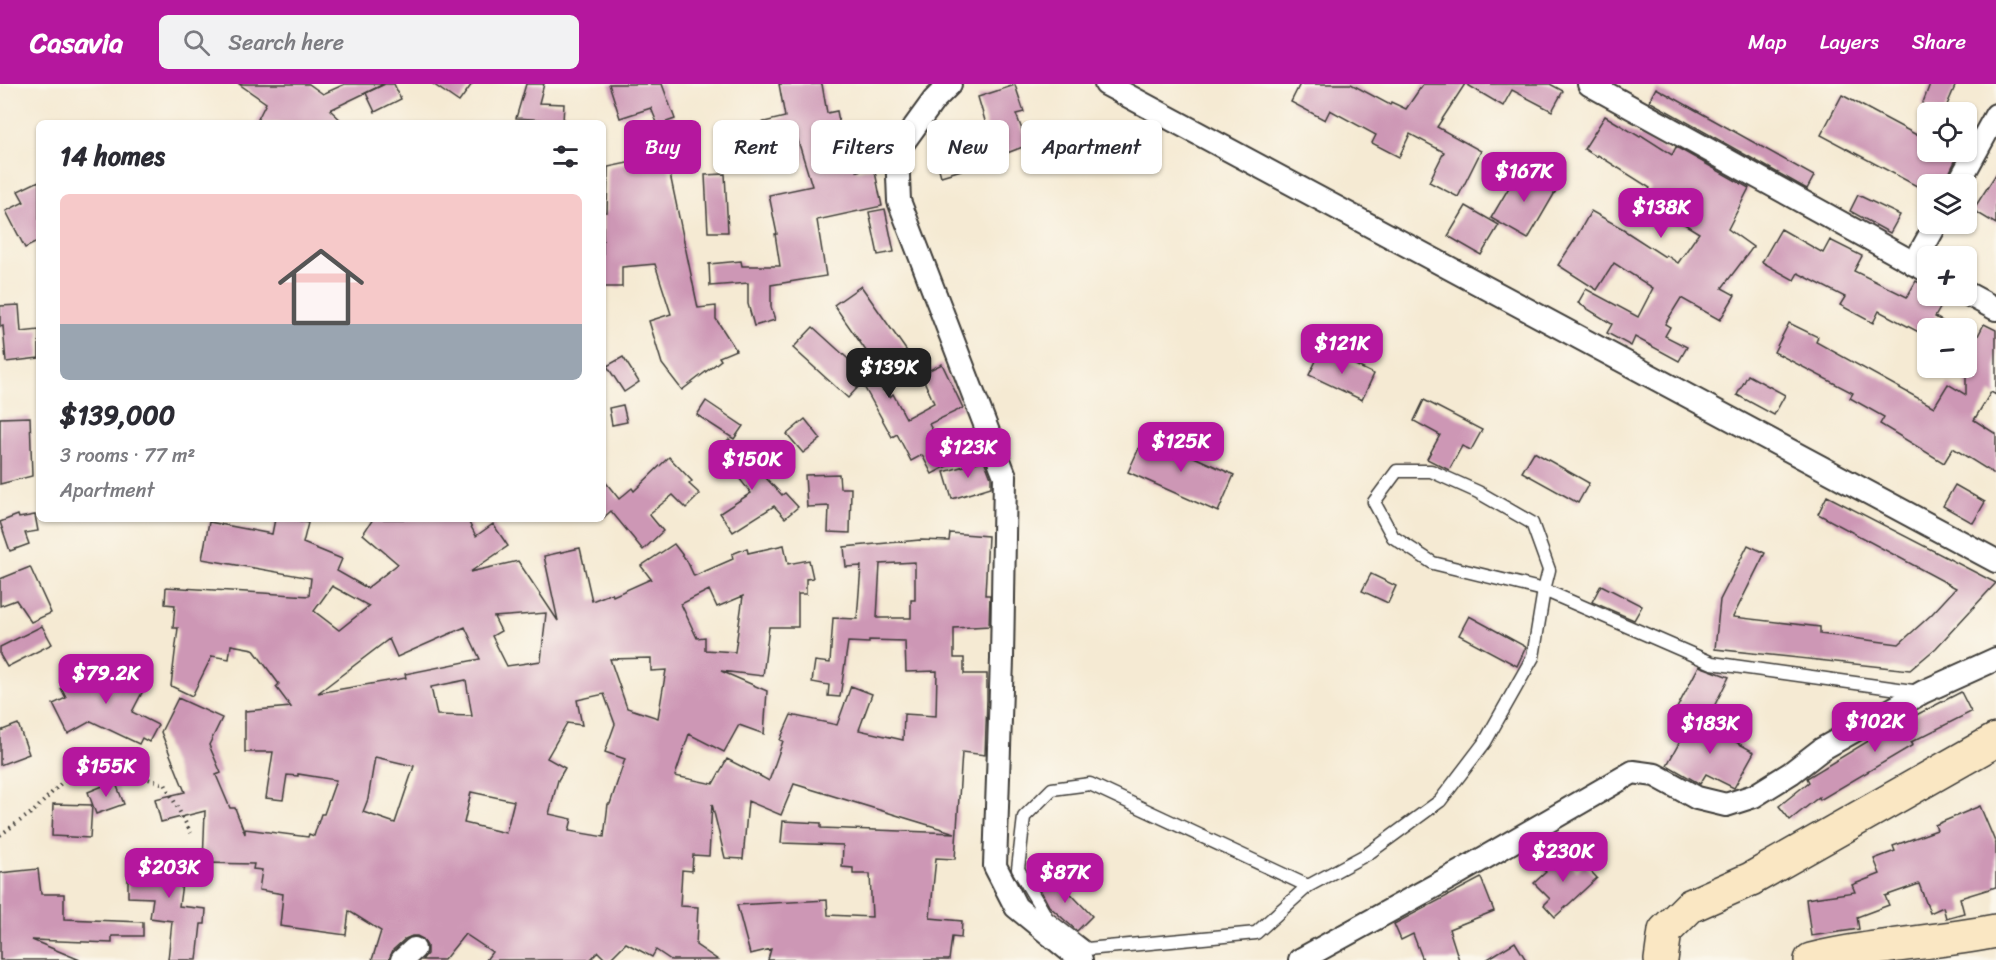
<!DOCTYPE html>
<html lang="en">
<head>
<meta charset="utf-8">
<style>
  :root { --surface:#fff; --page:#f2f2f3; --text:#2b2b33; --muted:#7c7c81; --accent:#b5179e }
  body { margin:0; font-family:Sriracha,sans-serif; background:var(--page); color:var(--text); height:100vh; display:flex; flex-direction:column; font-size:22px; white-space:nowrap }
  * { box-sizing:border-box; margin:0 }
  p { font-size:20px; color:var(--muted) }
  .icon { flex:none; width:33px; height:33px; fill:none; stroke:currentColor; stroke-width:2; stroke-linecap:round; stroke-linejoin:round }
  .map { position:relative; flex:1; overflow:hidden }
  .side { position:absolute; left:36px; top:36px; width:570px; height:402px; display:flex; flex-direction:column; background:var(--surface); border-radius:9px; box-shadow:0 2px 4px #0004 }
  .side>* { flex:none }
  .hud { position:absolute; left:624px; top:36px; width:570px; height:54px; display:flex; gap:12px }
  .controls { position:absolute; left:1917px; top:18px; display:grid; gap:12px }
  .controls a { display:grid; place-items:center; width:60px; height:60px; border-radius:9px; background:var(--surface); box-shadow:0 2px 4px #0004; font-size:30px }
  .price { position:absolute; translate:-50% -51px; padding:0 14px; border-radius:12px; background:var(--accent); color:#fff; font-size:20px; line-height:39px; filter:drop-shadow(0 2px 3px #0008) }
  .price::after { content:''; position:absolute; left:50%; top:36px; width:18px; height:14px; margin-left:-9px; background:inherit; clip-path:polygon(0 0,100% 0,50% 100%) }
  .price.on { background:#222; color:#fff }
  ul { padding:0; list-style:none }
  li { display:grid; align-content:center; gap:12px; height:318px; padding:0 24px }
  li span { display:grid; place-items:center; height:186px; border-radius:9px; color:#555 }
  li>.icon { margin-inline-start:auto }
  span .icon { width:108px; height:108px; fill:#fffc; stroke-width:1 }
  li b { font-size:26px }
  h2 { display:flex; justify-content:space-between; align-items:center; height:72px; padding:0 24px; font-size:26px }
  .tag { padding:0 21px; border-radius:9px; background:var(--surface); box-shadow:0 2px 4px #0004; font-size:21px; line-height:54px }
  .tag.on { background:var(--accent); color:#fff }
  header { display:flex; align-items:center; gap:36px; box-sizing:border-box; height:84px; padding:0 30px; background:var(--accent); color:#fff }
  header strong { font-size:28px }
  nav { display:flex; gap:33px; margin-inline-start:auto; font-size:21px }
  .search { width:420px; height:54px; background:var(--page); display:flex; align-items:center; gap:15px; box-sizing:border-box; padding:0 21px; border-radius:9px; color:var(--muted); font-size:22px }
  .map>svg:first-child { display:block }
  .building { fill:#cd97b5; fill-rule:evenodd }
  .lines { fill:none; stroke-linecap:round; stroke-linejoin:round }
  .lane-casing { stroke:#3d3b37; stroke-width:15 }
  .street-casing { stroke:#3d3b37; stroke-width:26 }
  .secondary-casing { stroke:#3d3b37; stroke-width:36 }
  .path { stroke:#3d3b37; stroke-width:4; stroke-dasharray:1.5 4.5; stroke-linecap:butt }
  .lane { stroke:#fff; stroke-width:12 }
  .street { stroke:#fff; stroke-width:22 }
  .secondary { stroke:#fae7c3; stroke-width:33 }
</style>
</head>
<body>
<header>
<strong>Casavia</strong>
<div class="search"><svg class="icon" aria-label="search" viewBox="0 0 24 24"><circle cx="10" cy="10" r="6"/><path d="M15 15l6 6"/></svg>Search here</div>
<nav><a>Map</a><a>Layers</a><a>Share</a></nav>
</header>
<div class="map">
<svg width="1996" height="876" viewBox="0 0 1996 876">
  <rect width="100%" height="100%" fill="#fbf7ec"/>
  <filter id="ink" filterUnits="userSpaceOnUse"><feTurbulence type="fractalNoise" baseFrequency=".0167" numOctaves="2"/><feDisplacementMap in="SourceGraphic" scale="12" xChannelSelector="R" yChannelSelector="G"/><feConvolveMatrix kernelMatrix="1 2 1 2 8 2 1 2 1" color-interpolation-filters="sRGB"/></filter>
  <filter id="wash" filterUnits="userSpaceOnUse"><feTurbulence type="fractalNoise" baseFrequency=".008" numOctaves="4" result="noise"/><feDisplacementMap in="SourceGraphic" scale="24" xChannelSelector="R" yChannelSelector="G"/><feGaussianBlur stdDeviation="1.35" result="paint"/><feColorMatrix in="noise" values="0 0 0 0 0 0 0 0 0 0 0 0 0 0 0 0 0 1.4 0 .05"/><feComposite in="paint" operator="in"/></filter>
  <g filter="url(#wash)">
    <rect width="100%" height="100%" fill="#f5ead3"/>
    <g id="blocks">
      <g class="building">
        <polygon points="239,0 309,0 323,10 345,0 384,0 330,26 344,39 256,39 266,19"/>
        <polygon points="385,0 394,0 401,15 375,28 366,9"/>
        <polygon points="433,0 472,0 459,18"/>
        <polygon points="526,0 544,0 539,19 564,20 563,37 516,34"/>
        <polygon points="609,0 662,0 675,35 658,41 651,24 620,34"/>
        <polygon points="779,0 822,0 827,29 837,27 842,52 846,51 857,87 874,83 882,122 817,136 826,192 771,201 771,223 775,236 754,242 748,220 748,199 710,202 709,180 741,177 742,182 780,182 775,150 777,150 769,111 812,102 795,47 760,56 756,40 785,33"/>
        <polygon points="1300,0 1351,0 1390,21 1391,18 1406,25 1423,0 1465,0 1437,43 1481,67 1458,113 1429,98 1444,68 1410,50 1399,73 1372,59 1376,51 1330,26 1325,36 1291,18"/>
        <polygon points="1466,0 1550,0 1563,7 1552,27 1512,6 1503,22"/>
        <polygon points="1930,0 1956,0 1944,28 1922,21"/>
        <polygon points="1015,1 1024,28 1016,30 1028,61 994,74 995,76 941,92 933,64 988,47 978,13"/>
        <polygon points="1656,4 1814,92 1807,105 1649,17"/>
        <polygon points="1842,11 1928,57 1928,68 1947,68 1957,73 1944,100 1928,100 1928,108 1821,51"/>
        <polygon points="1605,32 1640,53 1641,51 1672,71 1676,63 1749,104 1728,145 1753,163 1722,204 1735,211 1720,236 1681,214 1665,240 1670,243 1665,252 1687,263 1679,277 1635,253 1631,262 1607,249 1612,240 1578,219 1586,205 1638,233 1653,204 1614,179 1597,206 1558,181 1574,157 1591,127 1625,146 1625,147 1665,173 1666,171 1678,179 1699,149 1644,115 1650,104 1598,71 1597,73 1584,65"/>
        <polygon points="666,71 698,224 716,222 716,235 736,266 719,273 721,276 682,306 662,280 649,237 671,230 655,180 622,183 622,203 603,203 603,128 607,128 608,83"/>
        <polygon points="1521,83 1557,105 1528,155 1491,134"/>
        <polygon points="725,90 728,148 708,148 705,91"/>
        <polygon points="1996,90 1996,140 1973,126"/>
        <polygon points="39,97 39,157 25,164 6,127 24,118 18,107"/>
        <polygon points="1858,111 1900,131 1890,149 1850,127"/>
        <polygon points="1466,122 1499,141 1481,171 1448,152"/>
        <polygon points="885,125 894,168 878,171 869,128"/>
        <polygon points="1781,145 1823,169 1830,156 1862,172 1854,187 1907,213 1916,197 1928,204 1928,212 1947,212 1935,233 1954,244 1928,244 1928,253 1879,227 1873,239 1840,221 1845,213 1798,189 1794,196 1762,178"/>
        <polygon points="861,202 918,283 887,297 834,221"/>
        <polygon points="19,221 21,248 39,246 39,274 6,278 3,242 0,243 0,222"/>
        <polygon points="1789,239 1818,253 1816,258 1934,323 1948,300 1966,311 1966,275 1984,240 1996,246 1996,311 1991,308 1974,336 1996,350 1996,391 1953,364 1944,379 1880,340 1884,333 1850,314 1853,309 1774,268"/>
        <polygon points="813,243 890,313 893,310 906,334 934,319 921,290 942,280 963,324 929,340 951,380 932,390 922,371 911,377 897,350 892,353 862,299 848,314 793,264"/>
        <polygon points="1322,265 1374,290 1362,316 1309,291"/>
        <polygon points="623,273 639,298 624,308 607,282"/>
        <polygon points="1748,291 1785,311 1774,331 1737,311"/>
        <polygon points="1424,316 1482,346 1471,366 1462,362 1449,386 1427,375 1440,351 1414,337"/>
        <polygon points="706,317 743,342 734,355 697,331"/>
        <polygon points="623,321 627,338 612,341 609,324"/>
        <polygon points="30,333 32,392 0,400 0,334"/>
        <polygon points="805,335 821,355 803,369 787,350"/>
        <polygon points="1145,351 1234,391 1218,428 1128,388"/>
        <polygon points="729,355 782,411 785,409 798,423 785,434 774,422 733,448 720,429 751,409 739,394 743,394 716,366"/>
        <polygon points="1534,368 1589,399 1578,419 1522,388"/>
        <polygon points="669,373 692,397 689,400 700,410 686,424 673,411 649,430 663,447 643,466 611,427 603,434 603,395 619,415 632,404 634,407"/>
        <polygon points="984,376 991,394 991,403 952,415 944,388"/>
        <polygon points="839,390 840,404 851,404 850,449 828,448 829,422 807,423 805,391"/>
        <polygon points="1955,401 1985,418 1973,439 1943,422"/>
        <polygon points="1827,412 1996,499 1936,564 1910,586 1715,565 1720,516 1748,461 1765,469 1733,533 1820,543 1820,550 1899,560 1931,531 1956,504 1818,430"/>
        <polygon points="18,431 19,434 35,431 38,447 25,449 29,460 10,467 0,438"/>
        <path d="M275,435h18l15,4 -5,20 39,16 -5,12 30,17 31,-24 -35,-30 10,-15h94l9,17 17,-12 15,22 -38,26 48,-11 40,60 -14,-65 36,-8 12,53 20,-8 1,3 38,-17 -10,-13 33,-22 13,17 7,15 39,-17 -1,-5 15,-6 1,5 36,-8 4,19 21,-4 4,18 -7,1v15h-8v33h-29l-6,49 -42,-5 46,20 -3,43 -25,-9 -15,27 -35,-18 -14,42 38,8 14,-25 35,18v1v-1l7,4 14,-40 -3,-1 11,-25 46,10 14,-39 21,8 -13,36 44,10 1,-26 32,2 1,-45 -31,1 -1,-31 -36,-1v3l-21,-1 -8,55 -12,-1 1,-11 -17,-3 3,-21 15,2 3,-45 24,1 4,-53 -15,1 -2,-20 76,-7 29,1 1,-8 38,3 -3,59h5l-1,31 -35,2v30h10v16h23v25l-2,56 -23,-3 -7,107 -19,-1 -6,60 32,3 -1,17 -9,-1 -3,23h-181l3,-11 -21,5 -13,-49 90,-5 1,15 44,2 -2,-43h-17v-6l-11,-1 1,-22 -62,-2 2,-22 38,2v5l134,5 -161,-49 -13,31 -33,-14 -5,58 -18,-1 -13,-54 -3,52 -16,-1 -1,16 -10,-1 -2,36 18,1 -2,38 22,15h-47l-15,-10 -4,7 -26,-14 -17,17h-3l-8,-8 -8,8h-104l6,-8 -27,-18 -21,26h-22l5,-6v-8l-4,-7 -6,-3h-5l-7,3 -12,11 -4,10h-17l9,-29 -32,-20 -3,24 -66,-9 3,-32 -24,-4 3,-20 -9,-1 1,-5 -51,-1 2,-52 -44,11 -6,-23 30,-7 -24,-60 17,-34 44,20 -13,27 12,28 -5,2 14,33h5l10,26v-5l63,8 1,-3 5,2 7,-22h3l12,-34 -38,-6v2l-11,-1 -4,25 -17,-2 7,-46h-28v-41l46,-4 -15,-20 3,-3 -26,-35 -22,-4 -2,14 -17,-3 -20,40 -21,-10 7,-58h-5l2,-23 -10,-1 1,-17 143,9 2,-18 -109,-19 7,-37 63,12zM915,478v38h-4v18h-34l3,-54zM332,502l37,20 -30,24 -25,-19zM709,506l8,17 26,-11 -8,56 -30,-2v-13l-8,1 -16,-34zM546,529l-5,48 -34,5 -15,-30 9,-5 -7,-14zM465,543l15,32 -75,15 1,4 -88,15 71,-54 8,18zM651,574v13l15,-1 -8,48 -31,-10 -17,-49zM466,596l6,36 -35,-1 -6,-28zM604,610l11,30 -10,28 20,7 -15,45h-2l-4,33 -35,-6 3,-12 -23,-5 9,-34 7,-12 -18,-10 20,-35 15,2 -5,-25zM375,673l39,9 -19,57 -32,-11 5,-13zM471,708l43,9 -8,32 -42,-10z"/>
        <polygon points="30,483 51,529 31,538 16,516 0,522 0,495"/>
        <polygon points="1371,490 1396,502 1388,519 1362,507"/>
        <polygon points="1601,501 1642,522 1634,536 1592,518"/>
        <polygon points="1469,532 1526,563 1517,582 1459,551"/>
        <polygon points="42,542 52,560 7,583 0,571 0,563"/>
        <polygon points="1699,582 1729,593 1705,640 1676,626"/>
        <polygon points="119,585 147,599 132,628 158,641 149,658 142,654 139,660 91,637 68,650 53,620 66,614 61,604 78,595 77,592"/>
        <polygon points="1961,608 1971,628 1911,658 1913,661 1820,716 1819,713 1790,736 1779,722 1809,698 1807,694 1885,647"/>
        <polygon points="1693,634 1754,668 1734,704 1706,690 1700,700 1667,681"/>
        <polygon points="18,640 29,670 0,681 0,647"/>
        <polygon points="115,697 124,720 96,730 88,708"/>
        <polygon points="53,720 92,721 90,754 52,752"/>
        <polygon points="1980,722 1996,760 1996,803 1960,814 1964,829 1946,834 1943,823 1930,829 1919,800 1885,812 1889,821 1857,833 1859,845 1811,852 1806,815 1855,808 1852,801 1880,790 1874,775 1895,767 1893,762 1937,746 1935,741"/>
        <polygon points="1560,769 1577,787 1584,780 1597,794 1555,833 1544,821 1550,815 1534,799 1546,788 1543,785"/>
        <polygon points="128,770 158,770 158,772 202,777 200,794 183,792 179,822 206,825 205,840 201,840 197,876 168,876 172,837 150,834 153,814 128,813"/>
        <polygon points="38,785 41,810 64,810 64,835 143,838 143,852 112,852 112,859 32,856 80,876 0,876 0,789"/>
        <polygon points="1054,792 1092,832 1077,847 1049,822 1040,805"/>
        <polygon points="1481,794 1494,827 1449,845 1459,876 1423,876 1413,850 1401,856 1394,840"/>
        <polygon points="1515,858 1526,876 1486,876"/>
      </g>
    </g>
  </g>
  <g filter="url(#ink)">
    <use href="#blocks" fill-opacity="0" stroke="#3d3b37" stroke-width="1.5"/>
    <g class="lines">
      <defs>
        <polyline id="lane" points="1308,802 1256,849 1087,865 1047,834 1018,785 1024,733 1052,705 1090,700 1308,802 1369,769 1440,717 1485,658 1533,573 1544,506 1433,479 1393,453 1374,418 1397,387 1431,387 1478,408 1532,439 1549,486 1544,506 1712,579 1920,608"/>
        <g id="street">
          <polyline points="950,0 934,16 897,67 899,117 1005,392 1002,575 995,782 1016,823 1081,876"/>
          <polyline points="1106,0 1996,477"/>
          <polyline points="1589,0 1928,187"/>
          <polyline points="1958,100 1996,31"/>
          <polyline points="1914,180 1936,140"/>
          <polyline points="1966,209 1996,225"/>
          <polyline points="402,876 414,865"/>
          <polyline points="1300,876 1460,788 1633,688 1655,691 1697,714 1726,721 1754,712 1791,689 1822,665 1923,608 1996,575"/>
        </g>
        <g id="secondary">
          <polyline points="1661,876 1665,847 1690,822 1751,795 1996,656"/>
          <path d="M1811,876c60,-15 124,-17 185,-29"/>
        </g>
      </defs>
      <use href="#lane" class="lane-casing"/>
      <use href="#street" class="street-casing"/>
      <use href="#secondary" class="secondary-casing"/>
      <polyline class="path" points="0,751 34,727 72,688 100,685 131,690 165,700 191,749"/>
      <use href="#lane" class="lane"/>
      <use href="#street" class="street"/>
      <use href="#secondary" class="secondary"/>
    </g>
  </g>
</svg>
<div class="controls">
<a><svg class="icon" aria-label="locate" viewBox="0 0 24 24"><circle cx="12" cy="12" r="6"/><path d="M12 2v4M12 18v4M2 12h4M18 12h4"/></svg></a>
<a><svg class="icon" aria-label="layers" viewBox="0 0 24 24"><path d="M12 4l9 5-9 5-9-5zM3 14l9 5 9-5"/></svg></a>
<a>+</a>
<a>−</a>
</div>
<b class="price" style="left:1524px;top:119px">$167K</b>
<b class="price" style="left:1661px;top:155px">$138K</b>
<b class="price" style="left:1342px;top:291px">$121K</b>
<b class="price on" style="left:889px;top:315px">$139K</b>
<b class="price" style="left:1181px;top:389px">$125K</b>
<b class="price" style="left:968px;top:395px">$123K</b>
<b class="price" style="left:752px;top:407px">$150K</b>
<b class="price" style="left:106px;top:621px">$79.2K</b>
<b class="price" style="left:1875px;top:669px">$102K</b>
<b class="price" style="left:1710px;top:671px">$183K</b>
<b class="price" style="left:106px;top:714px">$155K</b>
<b class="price" style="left:1563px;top:799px">$230K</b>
<b class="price" style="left:169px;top:815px">$203K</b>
<b class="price" style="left:1065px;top:820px">$87K</b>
<div class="hud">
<a class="tag on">Buy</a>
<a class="tag">Rent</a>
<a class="tag">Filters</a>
<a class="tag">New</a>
<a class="tag">Apartment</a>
</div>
<section class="side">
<h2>14 homes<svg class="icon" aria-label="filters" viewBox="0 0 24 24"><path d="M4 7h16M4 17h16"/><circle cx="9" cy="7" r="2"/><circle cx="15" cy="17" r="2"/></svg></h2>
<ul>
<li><span style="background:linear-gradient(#f6c9c9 70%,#9aa5b1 0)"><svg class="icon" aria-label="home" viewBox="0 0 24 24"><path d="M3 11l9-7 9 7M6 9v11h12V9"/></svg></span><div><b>$139,000</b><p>3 rooms · 77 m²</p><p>Apartment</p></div></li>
</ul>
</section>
</div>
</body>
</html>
